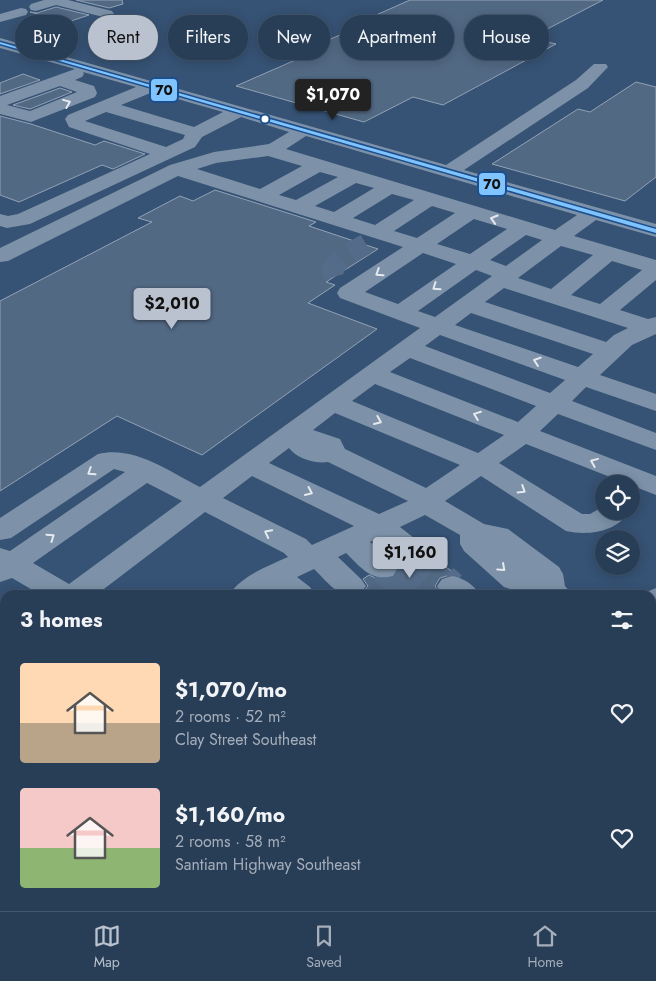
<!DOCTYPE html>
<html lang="en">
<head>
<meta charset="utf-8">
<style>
  :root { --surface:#283e57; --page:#30455d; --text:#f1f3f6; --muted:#a5aeba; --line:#44576d; --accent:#b9c2ce }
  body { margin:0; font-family:Jost,sans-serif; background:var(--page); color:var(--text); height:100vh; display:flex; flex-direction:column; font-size:19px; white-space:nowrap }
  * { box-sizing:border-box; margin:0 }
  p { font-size:16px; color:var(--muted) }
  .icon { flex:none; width:28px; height:28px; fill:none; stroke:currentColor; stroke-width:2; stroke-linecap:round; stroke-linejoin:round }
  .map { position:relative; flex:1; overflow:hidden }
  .sheet { position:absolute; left:0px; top:590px; width:656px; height:321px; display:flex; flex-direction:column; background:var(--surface); border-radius:15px 15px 0 0; box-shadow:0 2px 12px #0003,0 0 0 1px var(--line) }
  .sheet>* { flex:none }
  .banner { position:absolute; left:15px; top:15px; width:626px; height:45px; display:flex; gap:10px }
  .buttons { position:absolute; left:595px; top:475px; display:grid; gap:10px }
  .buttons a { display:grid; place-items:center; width:45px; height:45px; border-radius:50%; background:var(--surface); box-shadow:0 2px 12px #0003,0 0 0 1px var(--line); font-size:25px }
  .price { position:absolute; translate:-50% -42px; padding:0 11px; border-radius:5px; background:var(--accent); color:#111; font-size:16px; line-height:32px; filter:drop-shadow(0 1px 2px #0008) }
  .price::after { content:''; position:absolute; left:50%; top:30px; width:15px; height:11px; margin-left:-8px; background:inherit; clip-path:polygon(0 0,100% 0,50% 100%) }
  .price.active { background:#222; color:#fff }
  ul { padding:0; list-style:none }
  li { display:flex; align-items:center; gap:15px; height:125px; padding:0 20px }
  li span { display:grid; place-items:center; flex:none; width:140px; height:100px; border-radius:5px; color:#555 }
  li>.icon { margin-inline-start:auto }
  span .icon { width:60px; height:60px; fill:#fffc; stroke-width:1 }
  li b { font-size:21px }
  h2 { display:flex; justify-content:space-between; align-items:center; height:60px; padding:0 20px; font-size:21px }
  .chip { padding:0 18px; border-radius:22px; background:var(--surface); box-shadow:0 2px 12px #0003,0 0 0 1px var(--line); font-size:18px; line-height:45px }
  .chip.active { background:var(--accent); color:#111 }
  .dock { display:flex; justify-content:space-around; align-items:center; height:70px; border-top:1px solid var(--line); background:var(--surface); font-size:14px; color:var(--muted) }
  .dock a { display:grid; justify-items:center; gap:2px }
  .dock .active { color:var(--accent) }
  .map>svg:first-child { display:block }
  .building { fill:#526984; stroke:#92a2b6 }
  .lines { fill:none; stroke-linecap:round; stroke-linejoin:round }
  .minor-tunnel-far2 { stroke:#546c89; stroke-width:21; stroke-dasharray:21 11; stroke-linecap:butt }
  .minor-tunnel-far1 { stroke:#546c89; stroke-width:28; stroke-dasharray:28 14; stroke-linecap:butt }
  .minor-tunnel { stroke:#546c89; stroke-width:36; stroke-dasharray:36 18; stroke-linecap:butt }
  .minor { fill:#7d92a8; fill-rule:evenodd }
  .major { fill:#7d8ea7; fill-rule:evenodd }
  .bus-1-casing { stroke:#1b4f8f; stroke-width:3 }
  .bus-1 { fill:#80c4ff; fill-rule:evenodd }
  .oneway { stroke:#e5e9ee }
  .bus-dot { fill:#fff; stroke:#1b4f8f; stroke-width:2 }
  .line-badge { stroke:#1b4f8f; stroke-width:2 }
  .pale-badge-label { font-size:14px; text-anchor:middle; font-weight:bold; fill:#111 }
</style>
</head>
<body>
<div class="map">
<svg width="656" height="911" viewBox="0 0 656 911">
  <rect width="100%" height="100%" fill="#365274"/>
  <g class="building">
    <polygon points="76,0 122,0 123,4 109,8"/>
    <polygon points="410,0 603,0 530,38 556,44 443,105 413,97 364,122 236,86 316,51 307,49 354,29 349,27"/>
    <polygon points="56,7 89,15 68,22 30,12 37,13"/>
    <polygon points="23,74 40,80 0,94 0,83"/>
    <polygon points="636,82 656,87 656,177 625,201 492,164 578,109 590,112"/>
    <polygon points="60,88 72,92 30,109 13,105"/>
    <polygon points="0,116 31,124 95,145 104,141 145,154 113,169 102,165 19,202 0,195"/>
    <polygon points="215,190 316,222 309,226 378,249 326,282 335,285 308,303 377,329 202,455 117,416 0,491 0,301 152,222 138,218 180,196 193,201"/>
    <polygon points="428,554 457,575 453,574 440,578 435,586 440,593 438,595 361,595 368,586 363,579 369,575 378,579 393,578 399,570 395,561 399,559 409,562 423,561"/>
  </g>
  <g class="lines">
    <path class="minor-tunnel-far2" d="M334,277l-2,-6c6,-13 22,-20 34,-27"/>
    <g class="minor-tunnel-far1">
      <polyline points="412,552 453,586"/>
      <polyline points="382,569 403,587"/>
    </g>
    <polyline class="minor-tunnel" points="401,586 412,595"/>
    <g class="minor">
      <polygon points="44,0 68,0 112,11 114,14 112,17 107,18 56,5 36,11 31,10 29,7 31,4"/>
      <polygon points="21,8 26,9 28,12 26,15 0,22 0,14"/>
      <path d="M0,38l446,127 130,-85 18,-16h12l2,3 -20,21 -124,82 192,54v13l-60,-17 -22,16 82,24v20l-36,30 28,9 8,-2v17l-24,11 -32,30 56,19v17l-70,-24 -14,14 84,32v17l-98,-36 -18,17 116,45v19l-130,-51 -27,19 83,51h8l14,-8v5h26c-13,21 -42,25 -64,20l-85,-55 -36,25 39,23 24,5 51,38 4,7 2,12 8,9h-45l-24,-8 -40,-36 -4,-7v-9l-35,-20 -25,12 23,18 4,7 -4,7c-22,6 -31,-8 -47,-20l-6,3 23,20 4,7 -4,7c-23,6 -32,-9 -47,-23l-8,4 23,22 5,7 -5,7c-23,7 -32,-10 -47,-24l-17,8 13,10 5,8h-36l-5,-4 -7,4h-38c12,-19 39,-29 59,-38l-4,-4 -79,-41 -109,83h-55l-29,-17 -12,4v-34l10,3 115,-79 -11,-3 -103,69 -11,2v-22l98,-64c36,-9 72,18 102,33l220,-159 -80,-30 -3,-5 3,-5 63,-41 -225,-71 -170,85 -8,1v-14l170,-83 44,-13 55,-8 20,-12 -48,-15 -39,20 -7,10 -165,77 -23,4 -7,-2v-12l8,2 10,-2 132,-60 -81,-27 -4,-8 3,-4 68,-28 -53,-15 1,2 -2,3 -7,3 19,6 3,7 -2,4 -64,25 -31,-8v-18l75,-27 -75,-21zM60,86l17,6 -47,19 -23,-6zM153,92l70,20 -29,15 -73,-22zM106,112l79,23 -2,4 -17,8 -81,-26zM306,136l271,79 -22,15 -269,-81zM268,156l34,10 -42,23 -63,-20 19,-6zM320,172l18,5 -42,23 -17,-5zM356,183l18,5 -40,24 -19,-6zM392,194l22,6 -39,25 -22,-7zM432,206l23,7 -38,25 -23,-7zM474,219l33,10 -37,25 -33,-10zM526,235l16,5 -36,26 -16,-6zM561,246l32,9 -42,34 -33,-11zM423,253l33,11 -58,40 -33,-12zM612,261l30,9 -42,34 -29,-9zM476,270l16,6 -57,41 -17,-6zM504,288l124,40 -14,7 -8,7 -121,-40zM471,313l122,41 -15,13 -123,-42zM440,335l125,45 -15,13 -125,-47zM410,358l126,48 -18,16 -128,-50zM375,384l129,51 -26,18 -126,-52zM335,413l125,52 -34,23 -81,-39 -5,-10 -27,-9zM289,448c8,11 27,16 39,14l80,39 -29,13 -110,-51zM252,476l102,50 -42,19 -6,-6 -83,-41zM147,483l35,18 -113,83 -36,-21z"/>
      <path d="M453,576c12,3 20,8 27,19h-36l-7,-9 5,-7z"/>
      <polygon points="651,615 656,616 656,639 651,638"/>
      <polygon points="5,636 5,662 0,664 0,638"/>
      <polygon points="0,760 5,761 5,793 0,791"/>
      <polygon points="5,833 5,892 0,890 0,834"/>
      <polygon points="27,906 71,906 73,911 29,911"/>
      <polygon points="425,906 470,906 472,911 427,911"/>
    </g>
    <g class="major">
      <polygon points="656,588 656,611 651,613 651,595 639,595"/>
      <polygon points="154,906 199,906 197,911 152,911"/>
    </g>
    <defs>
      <polygon id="bus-1" points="0,42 656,229 656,233 0,44"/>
    </defs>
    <use href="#bus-1" class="bus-1-casing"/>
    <use href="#bus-1" class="bus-1"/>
  </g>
  <defs><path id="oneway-chevron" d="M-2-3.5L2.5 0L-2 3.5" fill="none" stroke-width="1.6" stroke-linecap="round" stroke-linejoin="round" transform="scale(1.25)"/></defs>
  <g class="oneway">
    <use href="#oneway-chevron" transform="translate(67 103) rotate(-22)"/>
    <use href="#oneway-chevron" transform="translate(494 219) rotate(-163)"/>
    <use href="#oneway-chevron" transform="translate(379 273) rotate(147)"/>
    <use href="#oneway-chevron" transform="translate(436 287) rotate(145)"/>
    <use href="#oneway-chevron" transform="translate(537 361) rotate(-161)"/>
    <use href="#oneway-chevron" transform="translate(477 415) rotate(-159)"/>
    <use href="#oneway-chevron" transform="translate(378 421) rotate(23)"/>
    <use href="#oneway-chevron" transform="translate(594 462) rotate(-158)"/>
    <use href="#oneway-chevron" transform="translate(91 472) rotate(147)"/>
    <use href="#oneway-chevron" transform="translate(522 490) rotate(32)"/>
    <use href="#oneway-chevron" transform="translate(309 492) rotate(25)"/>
    <use href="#oneway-chevron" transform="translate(268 533) rotate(-153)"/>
    <use href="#oneway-chevron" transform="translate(51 537) rotate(-35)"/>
    <use href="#oneway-chevron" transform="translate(502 568) rotate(42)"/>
  </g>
  <circle class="bus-dot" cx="265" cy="119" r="4.5"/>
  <g class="line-badge">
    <rect x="150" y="78" width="28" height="24" rx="5" fill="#80c4ff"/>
    <rect x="478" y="172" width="28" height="24" rx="5" fill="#80c4ff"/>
  </g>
  <g class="pale-badge-label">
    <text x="164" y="95">70</text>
    <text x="492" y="189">70</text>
  </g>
</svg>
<div class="buttons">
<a><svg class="icon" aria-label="locate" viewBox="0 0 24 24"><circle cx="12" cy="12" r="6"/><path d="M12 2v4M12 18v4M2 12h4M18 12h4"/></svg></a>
<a><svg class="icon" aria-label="layers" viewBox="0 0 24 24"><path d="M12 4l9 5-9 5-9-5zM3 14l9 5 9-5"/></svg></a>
</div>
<b class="price active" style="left:333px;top:121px">$1,070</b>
<b class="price" style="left:172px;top:330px">$2,010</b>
<b class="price" style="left:410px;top:579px">$1,160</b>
<div class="banner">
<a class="chip">Buy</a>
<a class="chip active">Rent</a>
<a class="chip">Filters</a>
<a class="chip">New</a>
<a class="chip">Apartment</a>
<a class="chip">House</a>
</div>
<section class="sheet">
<h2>3 homes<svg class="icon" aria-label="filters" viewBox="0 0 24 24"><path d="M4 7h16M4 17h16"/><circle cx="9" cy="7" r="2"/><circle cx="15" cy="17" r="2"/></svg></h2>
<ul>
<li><span style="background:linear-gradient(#ffd9b3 60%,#b9a48a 0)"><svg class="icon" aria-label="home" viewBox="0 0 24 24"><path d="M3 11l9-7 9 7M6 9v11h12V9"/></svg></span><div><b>$1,070/mo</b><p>2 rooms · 52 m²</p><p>Clay Street Southeast</p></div><svg class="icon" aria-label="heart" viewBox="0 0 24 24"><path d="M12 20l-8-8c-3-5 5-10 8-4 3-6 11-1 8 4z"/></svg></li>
<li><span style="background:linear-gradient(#f6c9c9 60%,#8fb573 0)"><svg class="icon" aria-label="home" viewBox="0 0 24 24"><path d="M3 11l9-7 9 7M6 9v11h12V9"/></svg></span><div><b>$1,160/mo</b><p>2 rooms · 58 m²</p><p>Santiam Highway Southeast</p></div><svg class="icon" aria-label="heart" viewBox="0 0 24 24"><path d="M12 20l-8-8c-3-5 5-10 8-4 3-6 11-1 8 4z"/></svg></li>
</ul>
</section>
</div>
<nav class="dock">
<a class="active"><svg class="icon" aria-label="map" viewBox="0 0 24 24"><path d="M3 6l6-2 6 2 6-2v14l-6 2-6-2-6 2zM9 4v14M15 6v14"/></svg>Map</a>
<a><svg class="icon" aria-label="saved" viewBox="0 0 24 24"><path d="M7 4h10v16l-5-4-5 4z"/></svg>Saved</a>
<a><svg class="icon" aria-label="home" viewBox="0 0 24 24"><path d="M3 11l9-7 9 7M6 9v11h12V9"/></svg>Home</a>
</nav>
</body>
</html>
